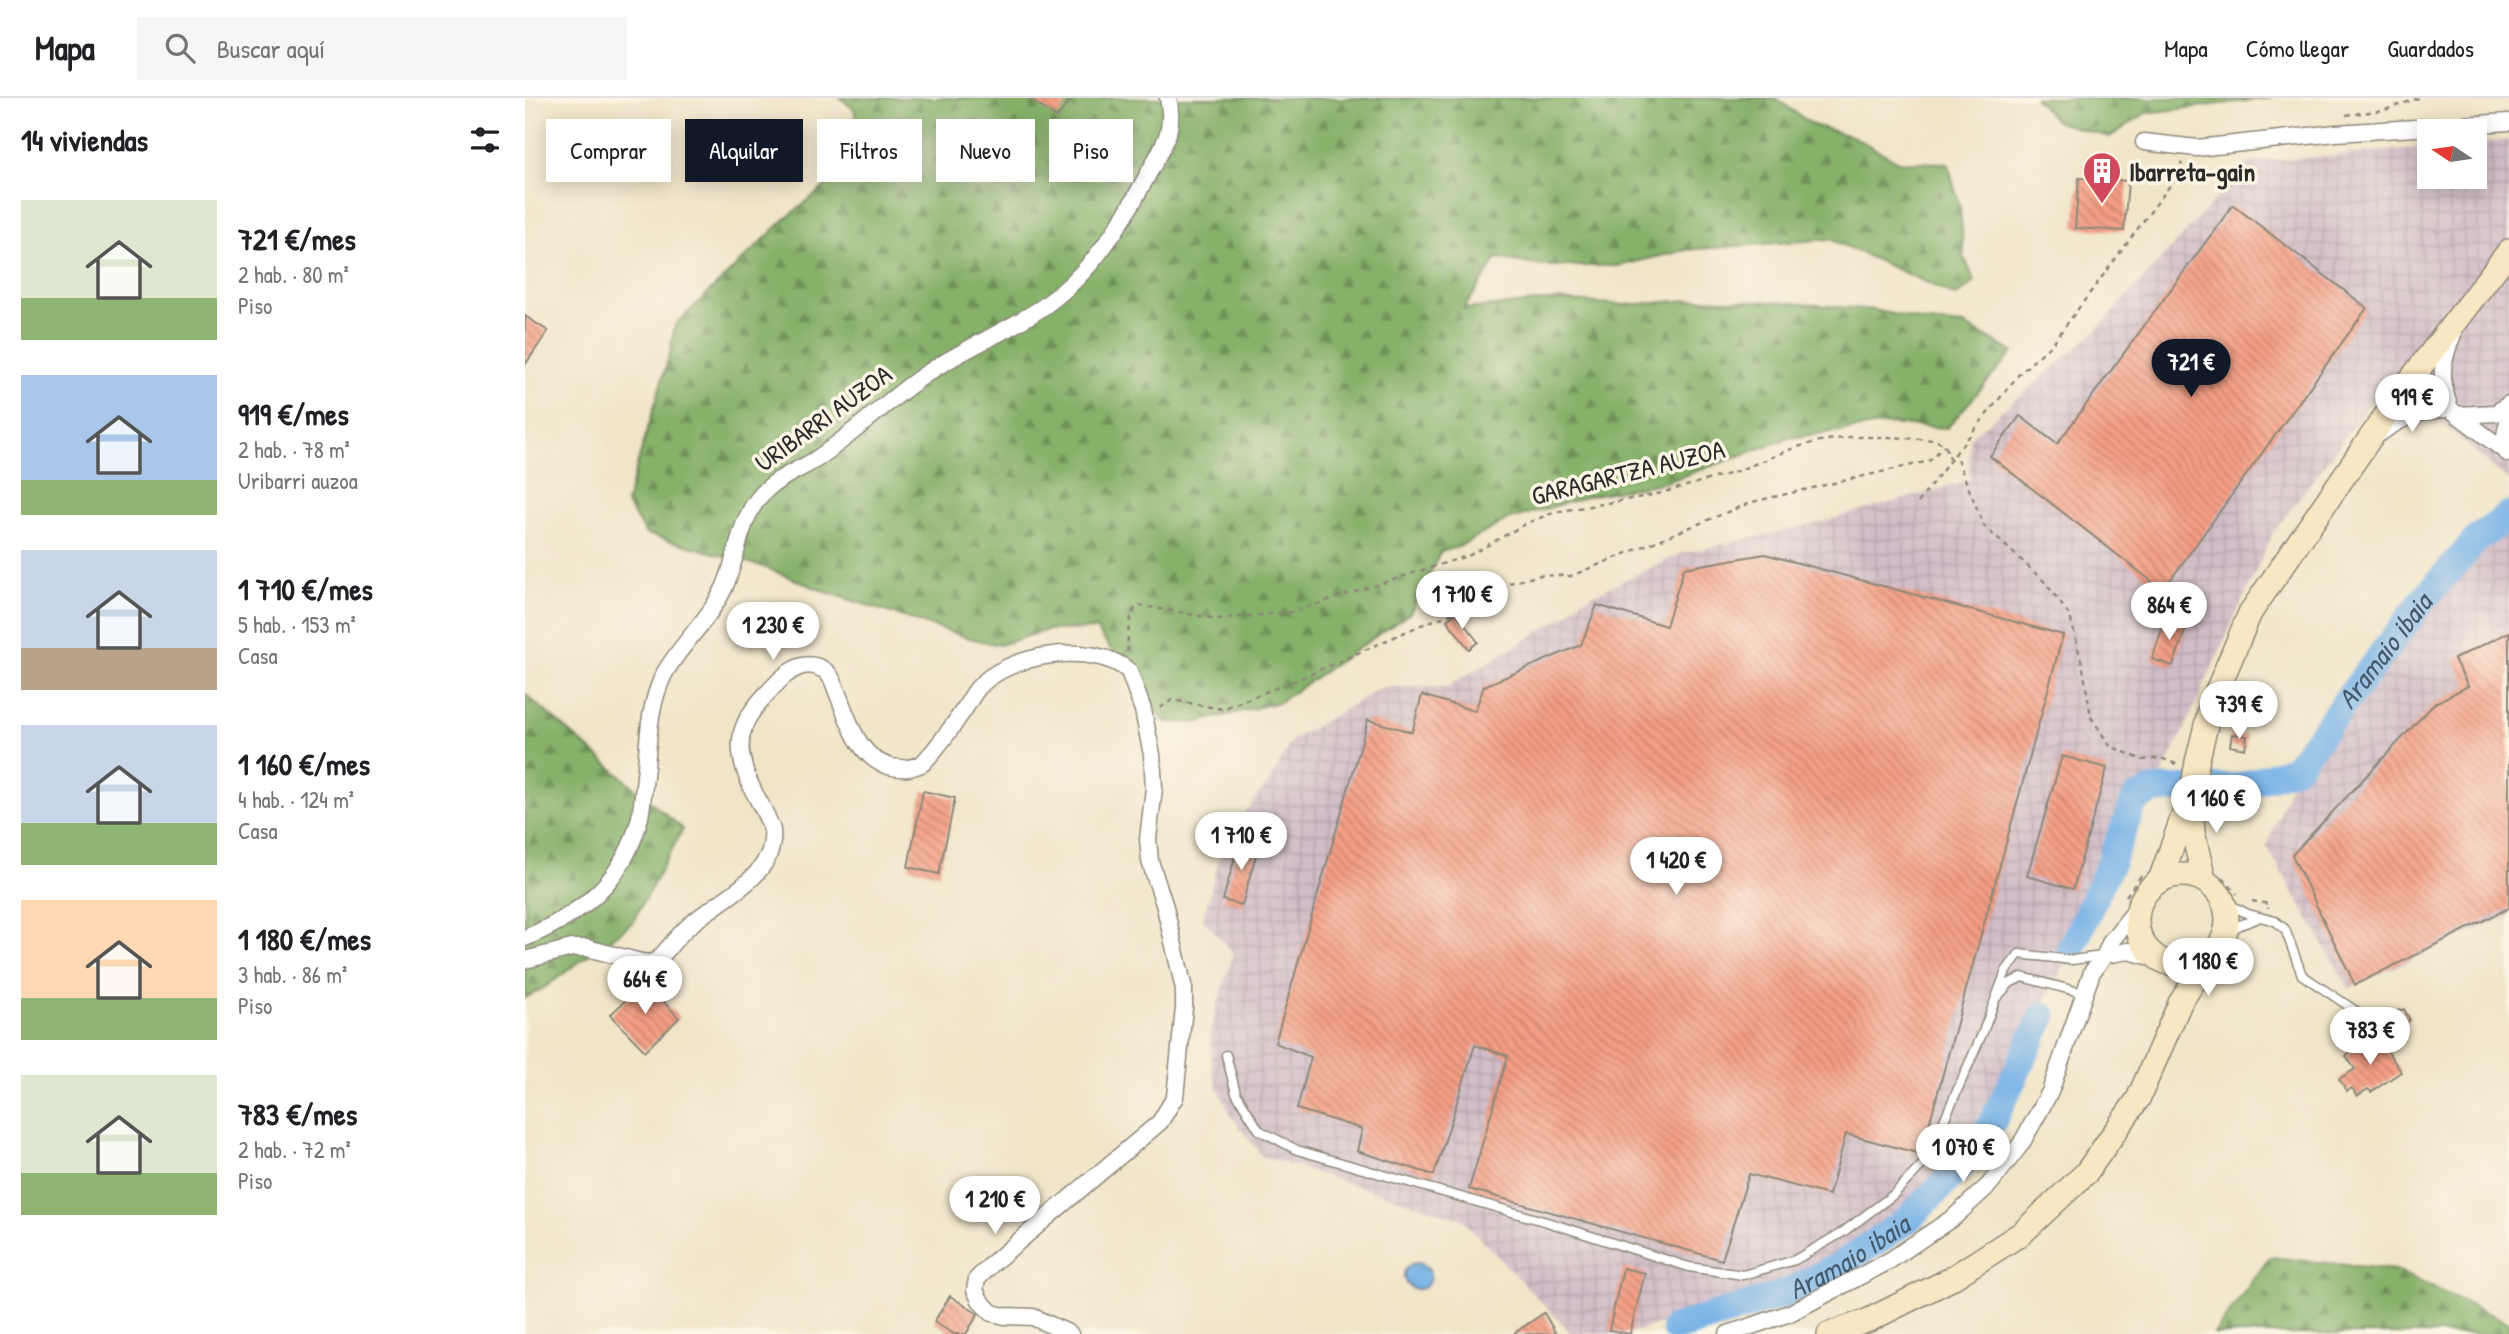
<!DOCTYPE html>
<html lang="es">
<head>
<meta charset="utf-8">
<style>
  :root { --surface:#fff; --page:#f6f6f6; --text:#202124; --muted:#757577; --line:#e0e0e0; --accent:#111827 }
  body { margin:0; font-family:"Patrick Hand",sans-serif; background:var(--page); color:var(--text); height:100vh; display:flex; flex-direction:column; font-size:26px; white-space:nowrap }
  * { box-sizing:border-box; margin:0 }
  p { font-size:23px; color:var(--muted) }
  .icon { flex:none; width:38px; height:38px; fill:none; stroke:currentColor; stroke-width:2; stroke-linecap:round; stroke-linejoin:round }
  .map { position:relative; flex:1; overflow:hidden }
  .side { display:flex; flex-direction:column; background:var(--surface); width:525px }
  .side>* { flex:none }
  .banner { position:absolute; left:21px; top:21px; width:665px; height:63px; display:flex; gap:14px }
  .needle { width:46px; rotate:283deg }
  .fabs { position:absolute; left:1892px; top:21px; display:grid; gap:14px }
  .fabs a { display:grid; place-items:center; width:70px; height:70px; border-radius:0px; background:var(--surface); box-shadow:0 4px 18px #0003; font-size:35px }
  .price { position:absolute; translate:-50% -60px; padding:0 16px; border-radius:24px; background:#fff; color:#222; font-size:23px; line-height:46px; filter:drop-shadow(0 2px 4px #0008) }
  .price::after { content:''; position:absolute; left:50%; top:42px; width:21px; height:16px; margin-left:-10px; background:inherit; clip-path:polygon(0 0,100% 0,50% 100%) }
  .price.current { background:var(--accent); color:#fff }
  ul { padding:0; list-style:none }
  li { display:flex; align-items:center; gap:21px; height:175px; padding:0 21px }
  li span { display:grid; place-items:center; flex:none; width:196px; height:140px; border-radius:0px; color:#555 }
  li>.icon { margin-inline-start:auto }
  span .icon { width:84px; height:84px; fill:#fffc; stroke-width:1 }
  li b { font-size:30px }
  h2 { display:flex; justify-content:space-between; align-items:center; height:84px; padding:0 21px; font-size:30px }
  .tag { padding:0 24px; border-radius:0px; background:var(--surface); box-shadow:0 4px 18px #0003; font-size:24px; line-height:63px }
  .tag.current { background:var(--accent); color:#fff }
  header { display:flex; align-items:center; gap:42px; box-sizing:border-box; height:98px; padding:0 35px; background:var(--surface); border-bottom:2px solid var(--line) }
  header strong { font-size:33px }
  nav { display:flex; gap:38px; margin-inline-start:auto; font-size:24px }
  .search { width:490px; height:63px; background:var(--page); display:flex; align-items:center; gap:18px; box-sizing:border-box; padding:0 24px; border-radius:0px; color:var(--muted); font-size:26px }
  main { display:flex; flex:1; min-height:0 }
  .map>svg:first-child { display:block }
  .industrial { fill:url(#industrial-grid) }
  .forest { fill:url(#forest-firs); stroke:#586e4a; stroke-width:2 }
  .water { fill:url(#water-ripples); stroke:#506e89; stroke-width:2 }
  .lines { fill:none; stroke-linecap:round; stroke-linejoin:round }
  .river { stroke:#75b1e7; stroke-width:28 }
  .building { fill:url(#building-back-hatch) }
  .lane-casing { stroke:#8e887a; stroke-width:11 }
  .street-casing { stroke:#8e887a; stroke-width:19 }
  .secondary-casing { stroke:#8e887a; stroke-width:26 }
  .path { stroke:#8e887a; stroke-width:2.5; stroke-dasharray:5 5; stroke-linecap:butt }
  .lane { stroke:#fff; stroke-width:8 }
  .street { stroke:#fff; stroke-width:16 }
  .secondary { stroke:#f9e7c3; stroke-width:23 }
  .labels { text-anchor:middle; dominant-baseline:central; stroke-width:7; stroke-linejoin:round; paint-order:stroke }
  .poi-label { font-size:26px; font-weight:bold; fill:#2b2b2b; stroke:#fcf5e5; text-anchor:start }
  .street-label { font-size:26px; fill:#2b2b2b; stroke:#fcf5e5 }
  .water-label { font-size:28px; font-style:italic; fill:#455a6d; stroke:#fcf5e5 }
</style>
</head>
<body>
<header>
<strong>Mapa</strong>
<div class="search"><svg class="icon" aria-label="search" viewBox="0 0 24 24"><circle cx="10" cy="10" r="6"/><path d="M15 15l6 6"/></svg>Buscar aquí</div>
<nav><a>Mapa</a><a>Cómo llegar</a><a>Guardados</a></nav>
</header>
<main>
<section class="side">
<h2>14 viviendas<svg class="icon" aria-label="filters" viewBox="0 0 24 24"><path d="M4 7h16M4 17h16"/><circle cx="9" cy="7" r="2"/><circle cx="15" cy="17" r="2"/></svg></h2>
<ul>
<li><span style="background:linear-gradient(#dfe7d0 70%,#8fb573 0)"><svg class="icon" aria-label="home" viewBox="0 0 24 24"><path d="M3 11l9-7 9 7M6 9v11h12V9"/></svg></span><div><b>721 €/mes</b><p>2 hab. · 80 m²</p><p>Piso</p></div></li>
<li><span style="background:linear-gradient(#a9c7e8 75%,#8fb573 0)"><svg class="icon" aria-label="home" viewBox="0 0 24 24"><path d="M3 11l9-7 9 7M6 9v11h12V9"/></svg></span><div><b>919 €/mes</b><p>2 hab. · 78 m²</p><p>Uribarri auzoa</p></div></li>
<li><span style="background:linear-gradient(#c9d6e8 70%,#b9a48a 0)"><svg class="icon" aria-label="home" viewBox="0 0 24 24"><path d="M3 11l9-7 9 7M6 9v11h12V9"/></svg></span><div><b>1 710 €/mes</b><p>5 hab. · 153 m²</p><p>Casa</p></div></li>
<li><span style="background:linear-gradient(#c9d6e8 70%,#8fb573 0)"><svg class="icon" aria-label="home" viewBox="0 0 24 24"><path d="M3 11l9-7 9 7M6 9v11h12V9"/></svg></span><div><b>1 160 €/mes</b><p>4 hab. · 124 m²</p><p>Casa</p></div></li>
<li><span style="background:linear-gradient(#ffd9b3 70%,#8fb573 0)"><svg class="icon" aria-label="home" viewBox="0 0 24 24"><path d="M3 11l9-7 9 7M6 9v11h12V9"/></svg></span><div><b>1 180 €/mes</b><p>3 hab. · 86 m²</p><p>Piso</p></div></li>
<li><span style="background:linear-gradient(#dfe7d0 70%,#8fb573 0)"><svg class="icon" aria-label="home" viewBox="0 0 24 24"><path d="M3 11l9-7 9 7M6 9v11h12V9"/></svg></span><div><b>783 €/mes</b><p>2 hab. · 72 m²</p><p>Piso</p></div></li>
</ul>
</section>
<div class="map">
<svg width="1984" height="1236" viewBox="0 0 1984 1236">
  <defs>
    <pattern id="industrial-grid" width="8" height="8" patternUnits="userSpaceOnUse" patternTransform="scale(1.75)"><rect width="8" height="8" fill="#d2bdc7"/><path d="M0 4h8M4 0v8" fill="none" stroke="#b4a3ab"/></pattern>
    <pattern id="forest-firs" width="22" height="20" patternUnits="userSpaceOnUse" patternTransform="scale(1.75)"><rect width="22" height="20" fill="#85b169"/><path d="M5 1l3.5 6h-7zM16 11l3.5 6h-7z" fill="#6d9057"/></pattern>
    <pattern id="water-ripples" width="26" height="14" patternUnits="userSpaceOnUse" patternTransform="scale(1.75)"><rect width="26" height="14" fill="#75b1e7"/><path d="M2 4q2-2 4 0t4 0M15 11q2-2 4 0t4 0" fill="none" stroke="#6090bb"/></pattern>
    <pattern id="building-back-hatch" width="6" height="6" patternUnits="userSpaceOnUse" patternTransform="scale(1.75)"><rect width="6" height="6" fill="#f49e84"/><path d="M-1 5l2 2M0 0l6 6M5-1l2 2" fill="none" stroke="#c6816c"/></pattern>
  </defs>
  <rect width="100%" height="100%" fill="#fcf5e5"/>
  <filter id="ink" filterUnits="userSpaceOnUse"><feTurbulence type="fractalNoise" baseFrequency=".0143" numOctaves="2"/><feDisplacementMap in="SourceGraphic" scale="14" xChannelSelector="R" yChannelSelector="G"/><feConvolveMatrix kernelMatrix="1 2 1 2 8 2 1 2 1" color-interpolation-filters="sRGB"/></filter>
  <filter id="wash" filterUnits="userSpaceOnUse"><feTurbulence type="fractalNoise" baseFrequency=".00686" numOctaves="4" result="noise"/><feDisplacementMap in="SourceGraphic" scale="28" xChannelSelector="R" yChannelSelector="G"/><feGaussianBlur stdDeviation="1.57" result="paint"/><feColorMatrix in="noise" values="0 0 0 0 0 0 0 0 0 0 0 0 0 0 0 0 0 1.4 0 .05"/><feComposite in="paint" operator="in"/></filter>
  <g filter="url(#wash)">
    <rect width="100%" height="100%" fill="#f1e5c8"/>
    <g class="industrial">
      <polygon points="1984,42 1984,383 1864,280 1748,435 1657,636 1587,776 1486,967 1406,1091 1293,1170 1190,1211 1100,1236 1047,1236 937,1121 737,1058 706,1018 688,978 685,933 708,855 678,821 700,740 745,683 767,642 857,589 922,589 1040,518 1057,502 1155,456 1289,426 1444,383 1445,340 1571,233 1723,65 1904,49 1904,79 1950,79 1950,45"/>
      <polygon points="1984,424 1984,817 1824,890 1742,749 1767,682 1929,486"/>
    </g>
    <g class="forest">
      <polygon points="315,0 1250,0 1288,27 1329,39 1374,64 1423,65 1435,110 1439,159 1450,184 1431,198 1305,141 1161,152 1093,168 1018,168 972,160 939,211 1032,202 1100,207 1179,201 1267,205 1350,212 1403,224 1439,227 1488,254 1422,330 1363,326 1264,340 1141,384 1068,397 982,422 933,449 916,453 885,515 754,604 670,625 640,624 571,531 522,532 474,547 444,540 304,495 236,468 121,436 101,405 145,255 150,227 258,123 339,56 329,11"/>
      <polygon points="1510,0 1746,0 1621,15 1585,39 1532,24"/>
      <polygon points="0,596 158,731 107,825 19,890 0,900"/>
      <polygon points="1745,1159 1870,1172 1984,1225 1984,1236 1689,1236"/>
    </g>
    <circle class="water" cx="892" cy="1178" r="13"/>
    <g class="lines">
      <g class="river">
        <path id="s1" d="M1545,853l39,-85 26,-67 19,-9 86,-3 55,-19 128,-168 54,-61 32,-24"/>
        <path id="s2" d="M1150,1230l108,-33 59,-31 63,-42 53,-53 17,-21 19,-29 49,-103"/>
      </g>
    </g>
    <g id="blocks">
      <g class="building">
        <polygon points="504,0 546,0 532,20"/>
        <polygon points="1554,80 1603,83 1599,133 1550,130"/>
        <polygon points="1708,107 1842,210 1638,492 1465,358 1495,318 1532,346"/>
        <polygon points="0,218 23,233 0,267"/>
        <polygon points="1240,456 1538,537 1396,1056 1321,1036 1304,1097 1224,1076 1197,1162 944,1091 983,958 950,947 909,1077 832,1053 837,1031 772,1011 786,959 750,945 843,622 887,634 897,597 950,613 959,588 1056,547 1072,507 1141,528 1159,470"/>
        <polygon points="931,515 953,544 944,551 922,522"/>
        <polygon points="1641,519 1662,527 1648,568 1627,561"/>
        <polygon points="1984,534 1984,810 1830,887 1767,757 1910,605 1943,588 1929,561"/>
        <polygon points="1707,636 1722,638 1720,651 1705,648"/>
        <polygon points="1537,658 1582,670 1548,791 1502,778"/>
        <polygon points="398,693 430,700 414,776 383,769"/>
        <polygon points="715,741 734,746 717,807 698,802"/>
        <polygon points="120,884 154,920 120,953 85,917"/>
        <polygon points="1879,911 1885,922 1864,935 1855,918"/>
        <polygon points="1852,937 1876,974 1846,994 1843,991 1832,998 1827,990 1822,993 1814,981 1830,971 1821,958"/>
        <polygon points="1098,1170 1120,1175 1105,1236 1084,1232"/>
        <polygon points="425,1198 453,1216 441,1236 429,1236 409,1224"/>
        <polygon points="1019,1215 1031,1236 988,1236"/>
      </g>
    </g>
  </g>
  <g filter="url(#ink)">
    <use href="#blocks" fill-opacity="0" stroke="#8e887a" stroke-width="2"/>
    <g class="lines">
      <defs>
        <g id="lane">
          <polyline points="1699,804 1723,816 1750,823 1760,831 1777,877 1837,917"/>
          <polyline points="1700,837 1715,827 1731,821"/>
          <polyline points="1473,898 1485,885 1497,879 1558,895"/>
          <polyline points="701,957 711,995 734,1032 772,1052 1022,1124 1164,1169 1218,1177 1270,1162 1318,1134 1368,1097 1401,1063 1458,934 1481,873 1494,856 1547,862 1577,858"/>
        </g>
        <g id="street">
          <polyline points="1619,44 1672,50 1811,35 1984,24"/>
          <path d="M1899,269c-7,17 -7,29 7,42"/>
          <path d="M1925,311c-11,-32 -9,-45 3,-75"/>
          <polyline points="1925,311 1984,356"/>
          <polyline points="1933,317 1971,315 1984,306"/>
          <polyline points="1984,319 1980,337 1984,352"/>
          <path d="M1854,336c21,-16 44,-26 71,-25"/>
          <path d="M0,840c57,-24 100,-58 115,-121 3,-16 4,-34 6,-50 2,-24 3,-50 10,-72 3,-9 6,-19 11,-26 18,-29 44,-52 58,-83 13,-30 14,-68 38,-93 14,-15 34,-22 52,-33 39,-26 72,-60 111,-86 37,-25 80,-42 117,-67 47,-33 78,-81 104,-131 15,-28 29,-45 21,-78"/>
          <polyline points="1580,857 1603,853 1631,860"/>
          <path d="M0,862l47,-12h15l54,14 8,1 8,-2c11,-12 21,-26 33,-36 30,-27 87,-48 82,-95 -5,-16 -14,-29 -21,-44 -23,-51 -6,-71 30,-107 13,-12 27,-19 43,-9 8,5 10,14 13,22 12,28 21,68 55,75 12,2 20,2 31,-4 15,-16 28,-34 40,-52 5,-7 9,-16 15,-23 29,-34 116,-48 151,-17l14,39 9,45 2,33 -6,51 2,22 15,46 19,82v19l-9,89 -15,25 -167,141 -16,16 -2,11 6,12 11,11 13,3 28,1 37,17"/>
          <polyline points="1203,1236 1265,1215 1364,1163 1429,1119 1464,1087 1496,1046 1525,994 1567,874 1580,857 1586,843 1615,807"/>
        </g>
        <g id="secondary">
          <circle cx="1657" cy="822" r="45"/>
          <polyline points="1635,782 1661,710"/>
          <polyline points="1679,782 1668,734 1666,699 1672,664 1686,607 1725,515 1883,285 1984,153"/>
          <polyline points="1304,1236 1344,1222 1424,1182 1497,1135 1561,1075 1613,1001 1655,905 1686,857"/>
        </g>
      </defs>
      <use href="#lane" class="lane-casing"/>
      <use href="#street" class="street-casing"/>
      <use href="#secondary" class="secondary-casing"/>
      <g class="path">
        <polyline points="1821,17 1860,12 1894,0"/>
        <polyline points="1393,405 1430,356"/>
        <path d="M603,554c-1,-14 0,-38 10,-47l79,14 75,-7 178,-57 57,-32 28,-11 99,-17 78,-22 65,-26 23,-6 30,-4h39l46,3 10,5 5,13"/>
        <polyline points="635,610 647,602 697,611 779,579 896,527 967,501 984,485 1016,477 1046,478 1227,404 1404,363 1420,347"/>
        <polyline points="1651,666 1636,660 1618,662 1585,648 1566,619 1558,570 1545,518 1521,485 1459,428 1430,356 1495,275 1527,246 1655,74 1658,67 1655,65"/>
        <polyline points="1698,780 1712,796"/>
        <polyline points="1601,798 1616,778"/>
        <polyline points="1727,803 1743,806 1743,811"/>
      </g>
      <use href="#lane" class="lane"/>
      <use href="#street" class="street"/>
      <use href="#secondary" class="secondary"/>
    </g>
  </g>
  <defs>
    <symbol id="building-pin" viewBox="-11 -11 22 30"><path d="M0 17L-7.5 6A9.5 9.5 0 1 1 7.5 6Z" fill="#d1495b" stroke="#fcf5e5"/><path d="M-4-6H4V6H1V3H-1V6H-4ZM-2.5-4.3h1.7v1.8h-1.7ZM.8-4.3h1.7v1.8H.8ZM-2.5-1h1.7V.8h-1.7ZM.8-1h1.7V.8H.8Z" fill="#fff"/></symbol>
  </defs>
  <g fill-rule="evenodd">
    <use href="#building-pin" x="1555" y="51" width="44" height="60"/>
  </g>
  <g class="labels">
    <g class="poi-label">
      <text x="1604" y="73">Ibarreta-gain</text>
    </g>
    <g class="street-label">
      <text transform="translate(298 320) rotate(-36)">URIBARRI AUZOA</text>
      <text transform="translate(1103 374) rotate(-14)">GARAGARTZA AUZOA</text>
    </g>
    <g class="water-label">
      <text stroke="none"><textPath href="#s1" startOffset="478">Aramaio ibaia</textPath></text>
      <text stroke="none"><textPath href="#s2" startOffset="189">Aramaio ibaia</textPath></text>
    </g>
  </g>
</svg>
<div class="fabs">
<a><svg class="needle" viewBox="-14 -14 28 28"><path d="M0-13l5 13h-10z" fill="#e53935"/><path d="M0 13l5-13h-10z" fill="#757577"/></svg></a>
</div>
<b class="price current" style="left:1666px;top:301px">721 €</b>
<b class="price" style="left:1887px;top:336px">919 €</b>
<b class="price" style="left:937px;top:533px">1 710 €</b>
<b class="price" style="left:1644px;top:544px">864 €</b>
<b class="price" style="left:248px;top:564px">1 230 €</b>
<b class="price" style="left:1714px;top:643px">739 €</b>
<b class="price" style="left:1691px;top:737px">1 160 €</b>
<b class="price" style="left:716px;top:774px">1 710 €</b>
<b class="price" style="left:1151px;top:799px">1 420 €</b>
<b class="price" style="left:1683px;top:900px">1 180 €</b>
<b class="price" style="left:120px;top:918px">664 €</b>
<b class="price" style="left:1845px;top:969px">783 €</b>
<b class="price" style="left:1438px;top:1086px">1 070 €</b>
<b class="price" style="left:470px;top:1138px">1 210 €</b>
<div class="banner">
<a class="tag">Comprar</a>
<a class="tag current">Alquilar</a>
<a class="tag">Filtros</a>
<a class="tag">Nuevo</a>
<a class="tag">Piso</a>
</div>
</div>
</main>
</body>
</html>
